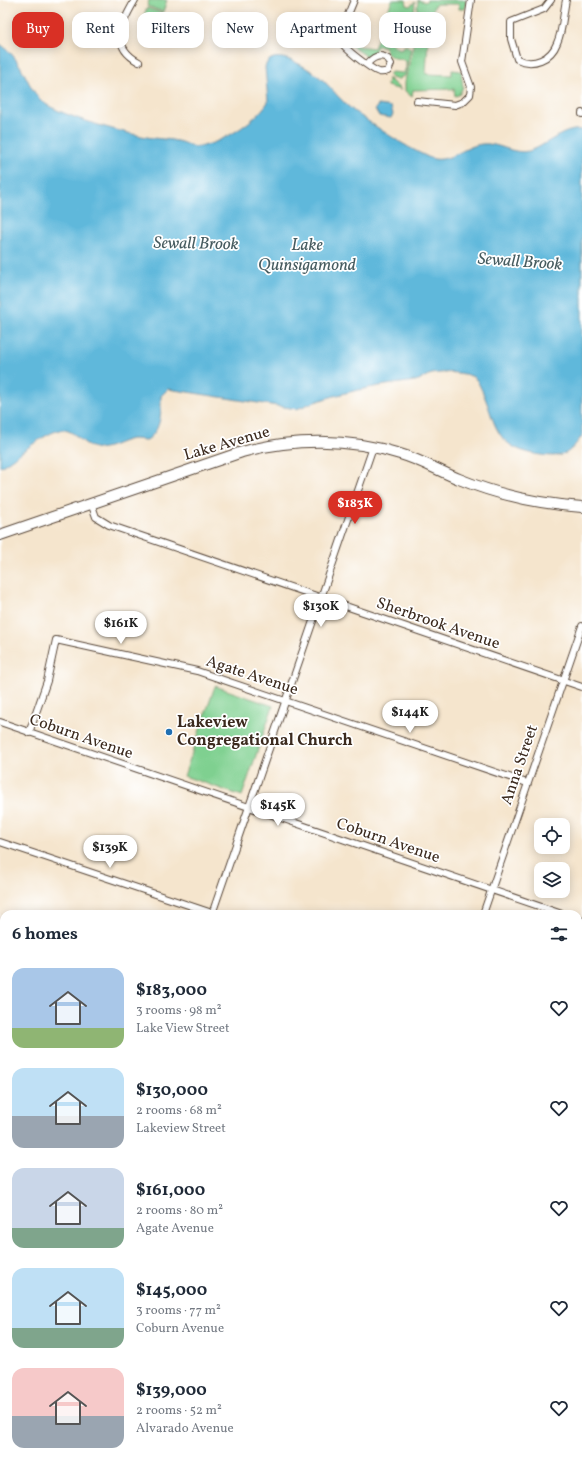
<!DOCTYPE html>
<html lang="en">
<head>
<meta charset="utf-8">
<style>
  :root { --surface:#fff; --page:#f2f2f3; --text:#1f2937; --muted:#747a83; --accent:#d93025 }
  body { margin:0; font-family:Vollkorn,serif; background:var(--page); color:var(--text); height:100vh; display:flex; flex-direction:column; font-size:15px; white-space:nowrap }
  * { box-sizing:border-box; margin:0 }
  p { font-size:13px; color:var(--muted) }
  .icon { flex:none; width:22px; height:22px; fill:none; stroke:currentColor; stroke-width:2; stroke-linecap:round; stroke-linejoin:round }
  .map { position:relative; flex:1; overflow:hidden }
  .details { position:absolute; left:0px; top:910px; width:582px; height:556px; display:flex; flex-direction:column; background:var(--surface); border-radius:12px 12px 0 0; box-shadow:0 2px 10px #0003 }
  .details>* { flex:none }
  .guide { position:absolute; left:12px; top:12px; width:558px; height:36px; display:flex; gap:8px }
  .controls { position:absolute; left:534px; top:818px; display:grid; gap:8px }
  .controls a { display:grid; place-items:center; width:36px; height:36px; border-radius:8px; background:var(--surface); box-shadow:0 2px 10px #0003; font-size:20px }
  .price { position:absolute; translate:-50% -34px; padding:0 9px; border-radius:14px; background:#fff; color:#222; font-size:13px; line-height:26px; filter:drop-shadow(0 1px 2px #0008) }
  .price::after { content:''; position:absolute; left:50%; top:24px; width:12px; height:9px; margin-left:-6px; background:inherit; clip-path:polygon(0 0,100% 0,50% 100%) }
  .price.selected { background:var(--accent); color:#fff }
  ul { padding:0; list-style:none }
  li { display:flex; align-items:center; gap:12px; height:100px; padding:0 12px }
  li span { display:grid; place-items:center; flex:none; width:112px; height:80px; border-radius:12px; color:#555 }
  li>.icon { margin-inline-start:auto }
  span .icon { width:48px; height:48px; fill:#fffc; stroke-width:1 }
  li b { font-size:17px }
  h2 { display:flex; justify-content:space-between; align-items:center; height:48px; padding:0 12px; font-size:17px }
  .tag { padding:0 14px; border-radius:12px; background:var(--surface); box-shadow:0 2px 10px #0003; font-size:14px; line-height:36px }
  .tag.selected { background:var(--accent); color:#fff }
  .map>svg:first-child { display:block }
  .green { fill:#7fd090; stroke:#5d7d57 }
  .water { fill:#5eb8db; stroke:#4c717c }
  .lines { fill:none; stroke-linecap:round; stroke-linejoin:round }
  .minor-casing { stroke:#574638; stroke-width:8 }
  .primary-casing { stroke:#574638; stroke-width:12 }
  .minor { stroke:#fff; stroke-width:6 }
  .primary { stroke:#fff; stroke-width:10 }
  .rail { stroke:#3b2a1e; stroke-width:2.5; stroke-dasharray:6 3; stroke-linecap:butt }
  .poi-dot { fill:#1f6fb2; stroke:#fff; stroke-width:1.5 }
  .labels { text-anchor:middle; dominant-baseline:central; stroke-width:3.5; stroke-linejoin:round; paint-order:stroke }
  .street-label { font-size:16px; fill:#3b2a1e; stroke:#fff }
  .poi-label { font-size:16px; font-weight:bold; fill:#3b2a1e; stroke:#fff; text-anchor:start }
  .water-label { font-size:17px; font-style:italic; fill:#475c60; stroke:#fff }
</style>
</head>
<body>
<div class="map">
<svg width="582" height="1466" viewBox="0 0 582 1466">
  <rect width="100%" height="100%" fill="#fff"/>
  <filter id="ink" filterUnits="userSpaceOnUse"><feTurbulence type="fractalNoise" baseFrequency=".025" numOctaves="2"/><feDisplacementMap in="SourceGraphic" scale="8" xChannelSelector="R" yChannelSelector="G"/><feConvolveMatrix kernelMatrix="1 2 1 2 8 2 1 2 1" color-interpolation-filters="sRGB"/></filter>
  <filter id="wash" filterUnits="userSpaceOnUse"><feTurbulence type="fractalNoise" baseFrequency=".012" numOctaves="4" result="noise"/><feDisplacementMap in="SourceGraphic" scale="16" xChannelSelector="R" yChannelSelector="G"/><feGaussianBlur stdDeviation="0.9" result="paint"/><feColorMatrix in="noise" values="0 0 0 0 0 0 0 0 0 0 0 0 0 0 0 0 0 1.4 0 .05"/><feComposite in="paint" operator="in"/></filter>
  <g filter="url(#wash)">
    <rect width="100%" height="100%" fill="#f5e5cd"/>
    <g class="green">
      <polygon points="149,0 167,0 163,12 147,6"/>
      <path d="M392,0h14l1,5 3,1 5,-4 -2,25 -8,7 -8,-2 -5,5c-1,7 2,9 8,12l6,-4 5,4 -6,26 -8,5 -7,-3 -1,-3 3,-2 11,1 3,-5v-7c-13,-5 -16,0 -22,-15h-7l-4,9 -7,1c-6,-5 -20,-12 -21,-21l7,2 -1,6 7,3 16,2z"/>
      <path d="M418,0l7,2 2,-2h39l-1,9h-6v-5h-23c-8,7 -9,58 -10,70l26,1v-5l9,1 2,16 -4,8 -4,1 -1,-7 -41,1 -1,7 -7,-6v-11l7,-26z"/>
      <polygon points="147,8 162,13 160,20 144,15"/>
      <polygon points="388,78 389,79 401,90 387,86"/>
      <polygon points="215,686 273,706 242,796 184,776"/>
      <polygon points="578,1228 582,1229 582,1290 578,1288"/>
    </g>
    <g class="water">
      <path d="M0,44c25,17 25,42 43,58 17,14 87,33 110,36 8,1 16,1 24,3 7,1 13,6 20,6 24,-3 58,-25 71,-45l-3,-35c7,-24 48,4 58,13 11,11 20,23 32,32 23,16 47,33 73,45 19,9 35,-11 54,-13 16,-2 31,11 47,7 17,-5 35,-24 53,-21v306c-13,18 -18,22 -41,19 -54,-7 -43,-39 -65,-76 -9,-8 -33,-7 -44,-5 -6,1 -11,6 -17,7 -12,2 -24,3 -36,5 -28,5 -57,12 -82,23l-129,-20 -7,7c0,17 1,33 -14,44 -4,0 -10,-1 -15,-1 -13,2 -25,12 -38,9 -11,-3 -18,-16 -29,-18 -15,-3 -50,29 -65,37z"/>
      <polygon points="378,105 391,107 393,114 391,118 379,116 375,109"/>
      <polygon points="513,1462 577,1462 580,1466 517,1466"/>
    </g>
  </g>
  <g filter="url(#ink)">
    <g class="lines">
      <defs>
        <g id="minor">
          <path d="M135,0c-13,23 -26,46 4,62"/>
          <path d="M354,0c-3,8 -15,34 -13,41 2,7 31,29 38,31 4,1 6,0 9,-1l3,-7 -3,-5c-8,-6 -15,-2 -21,5"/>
          <path d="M551,0l-7,9 -33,13v17l6,20c16,8 34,0 40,-16 6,-13 6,-29 9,-43"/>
          <polyline points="417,101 455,105 463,102 470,95 471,87 462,62 471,0"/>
          <polyline points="582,114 582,113"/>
          <polyline points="91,503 96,517 109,525 582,687"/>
          <polyline points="0,722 562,914"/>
          <polyline points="29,733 47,681 56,640 197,671 527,783"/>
          <polyline points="0,842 215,914"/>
          <polyline points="212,914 373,447"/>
          <polyline points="483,914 582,626"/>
          <polyline points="578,919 582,921"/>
          <polyline points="578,1037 582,1039"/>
          <polyline points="0,1136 4,1137"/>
          <polyline points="578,1153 582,1155"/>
          <polyline points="0,1366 4,1368"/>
          <polyline points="0,1394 4,1384"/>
          <polyline points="161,1462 170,1466"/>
          <polyline points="84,1466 85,1462"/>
        </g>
        <path id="primary" d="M0,535l242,-83c51,-14 107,-14 158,2 21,6 39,17 59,25 39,16 81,25 123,28"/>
      </defs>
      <use href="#minor" class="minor-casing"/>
      <use href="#primary" class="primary-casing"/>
      <use href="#minor" class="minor"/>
      <use href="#primary" class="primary"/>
      <g class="rail">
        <polyline points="0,1168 4,1169"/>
        <polyline points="578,1394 582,1395"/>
      </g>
    </g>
  </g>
  <circle class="poi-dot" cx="169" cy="732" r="4"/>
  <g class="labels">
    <g class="street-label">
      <text transform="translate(227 444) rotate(-16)">Lake Avenue</text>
      <text transform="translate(438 624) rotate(19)">Sherbrook Avenue</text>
      <text transform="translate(252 676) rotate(18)">Agate Avenue</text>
      <text transform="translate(81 737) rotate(19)">Coburn Avenue</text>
      <text transform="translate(520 765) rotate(-71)">Anna Street</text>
      <text transform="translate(388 841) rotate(19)">Coburn Avenue</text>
    </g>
    <g class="poi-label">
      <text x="177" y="723">Lakeview<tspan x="177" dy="18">Congregational Church</tspan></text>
    </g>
    <g class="water-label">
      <text transform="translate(196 244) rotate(1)">Sewall Brook</text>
      <text x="307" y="245">Lake<tspan x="307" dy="20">Quinsigamond</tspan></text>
      <text transform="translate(520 262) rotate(4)">Sewall Brook</text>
    </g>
  </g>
</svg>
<div class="controls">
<a><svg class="icon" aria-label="locate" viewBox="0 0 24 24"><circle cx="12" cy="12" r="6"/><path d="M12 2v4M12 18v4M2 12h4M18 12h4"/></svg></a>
<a><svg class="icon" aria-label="layers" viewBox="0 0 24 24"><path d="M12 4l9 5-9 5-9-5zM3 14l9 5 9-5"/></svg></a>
</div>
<b class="price selected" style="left:355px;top:525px">$183K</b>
<b class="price" style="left:321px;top:628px">$130K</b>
<b class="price" style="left:121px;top:645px">$161K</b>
<b class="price" style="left:410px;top:734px">$144K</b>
<b class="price" style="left:278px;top:827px">$145K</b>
<b class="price" style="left:110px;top:869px">$139K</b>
<div class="guide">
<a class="tag selected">Buy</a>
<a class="tag">Rent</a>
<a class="tag">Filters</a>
<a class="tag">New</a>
<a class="tag">Apartment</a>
<a class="tag">House</a>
</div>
<section class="details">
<h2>6 homes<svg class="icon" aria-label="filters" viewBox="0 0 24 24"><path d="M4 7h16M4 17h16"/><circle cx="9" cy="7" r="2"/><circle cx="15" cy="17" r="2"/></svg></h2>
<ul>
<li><span style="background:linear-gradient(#a9c7e8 75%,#8fb573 0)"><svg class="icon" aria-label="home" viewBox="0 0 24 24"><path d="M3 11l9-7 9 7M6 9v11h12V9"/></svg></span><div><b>$183,000</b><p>3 rooms · 98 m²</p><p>Lake View Street</p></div><svg class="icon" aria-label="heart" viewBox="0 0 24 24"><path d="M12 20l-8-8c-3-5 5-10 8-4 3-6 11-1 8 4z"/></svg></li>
<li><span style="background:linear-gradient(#bfe0f5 60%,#9aa5b1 0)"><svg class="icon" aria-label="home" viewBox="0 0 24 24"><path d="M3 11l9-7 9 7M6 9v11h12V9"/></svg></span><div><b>$130,000</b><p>2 rooms · 68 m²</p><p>Lakeview Street</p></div><svg class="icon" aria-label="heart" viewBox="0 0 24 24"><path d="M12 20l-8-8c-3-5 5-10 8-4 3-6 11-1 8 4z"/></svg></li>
<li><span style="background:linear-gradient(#c9d6e8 75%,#7fa58c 0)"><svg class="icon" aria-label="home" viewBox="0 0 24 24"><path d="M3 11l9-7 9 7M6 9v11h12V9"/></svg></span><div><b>$161,000</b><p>2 rooms · 80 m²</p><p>Agate Avenue</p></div><svg class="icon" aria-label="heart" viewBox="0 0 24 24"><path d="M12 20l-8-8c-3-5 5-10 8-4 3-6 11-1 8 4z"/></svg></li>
<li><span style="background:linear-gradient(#bfe0f5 75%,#7fa58c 0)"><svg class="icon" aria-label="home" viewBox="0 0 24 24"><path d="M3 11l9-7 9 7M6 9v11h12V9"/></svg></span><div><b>$145,000</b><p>3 rooms · 77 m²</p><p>Coburn Avenue</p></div><svg class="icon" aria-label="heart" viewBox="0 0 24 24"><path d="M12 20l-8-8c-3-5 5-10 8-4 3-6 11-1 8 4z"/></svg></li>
<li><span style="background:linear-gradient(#f6c9c9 60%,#9aa5b1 0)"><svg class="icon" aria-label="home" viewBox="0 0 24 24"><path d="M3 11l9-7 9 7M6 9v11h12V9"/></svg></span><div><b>$139,000</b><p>2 rooms · 52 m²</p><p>Alvarado Avenue</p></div><svg class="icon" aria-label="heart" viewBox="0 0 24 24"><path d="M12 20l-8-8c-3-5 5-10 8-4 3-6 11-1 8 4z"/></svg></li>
</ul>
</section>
</div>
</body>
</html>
